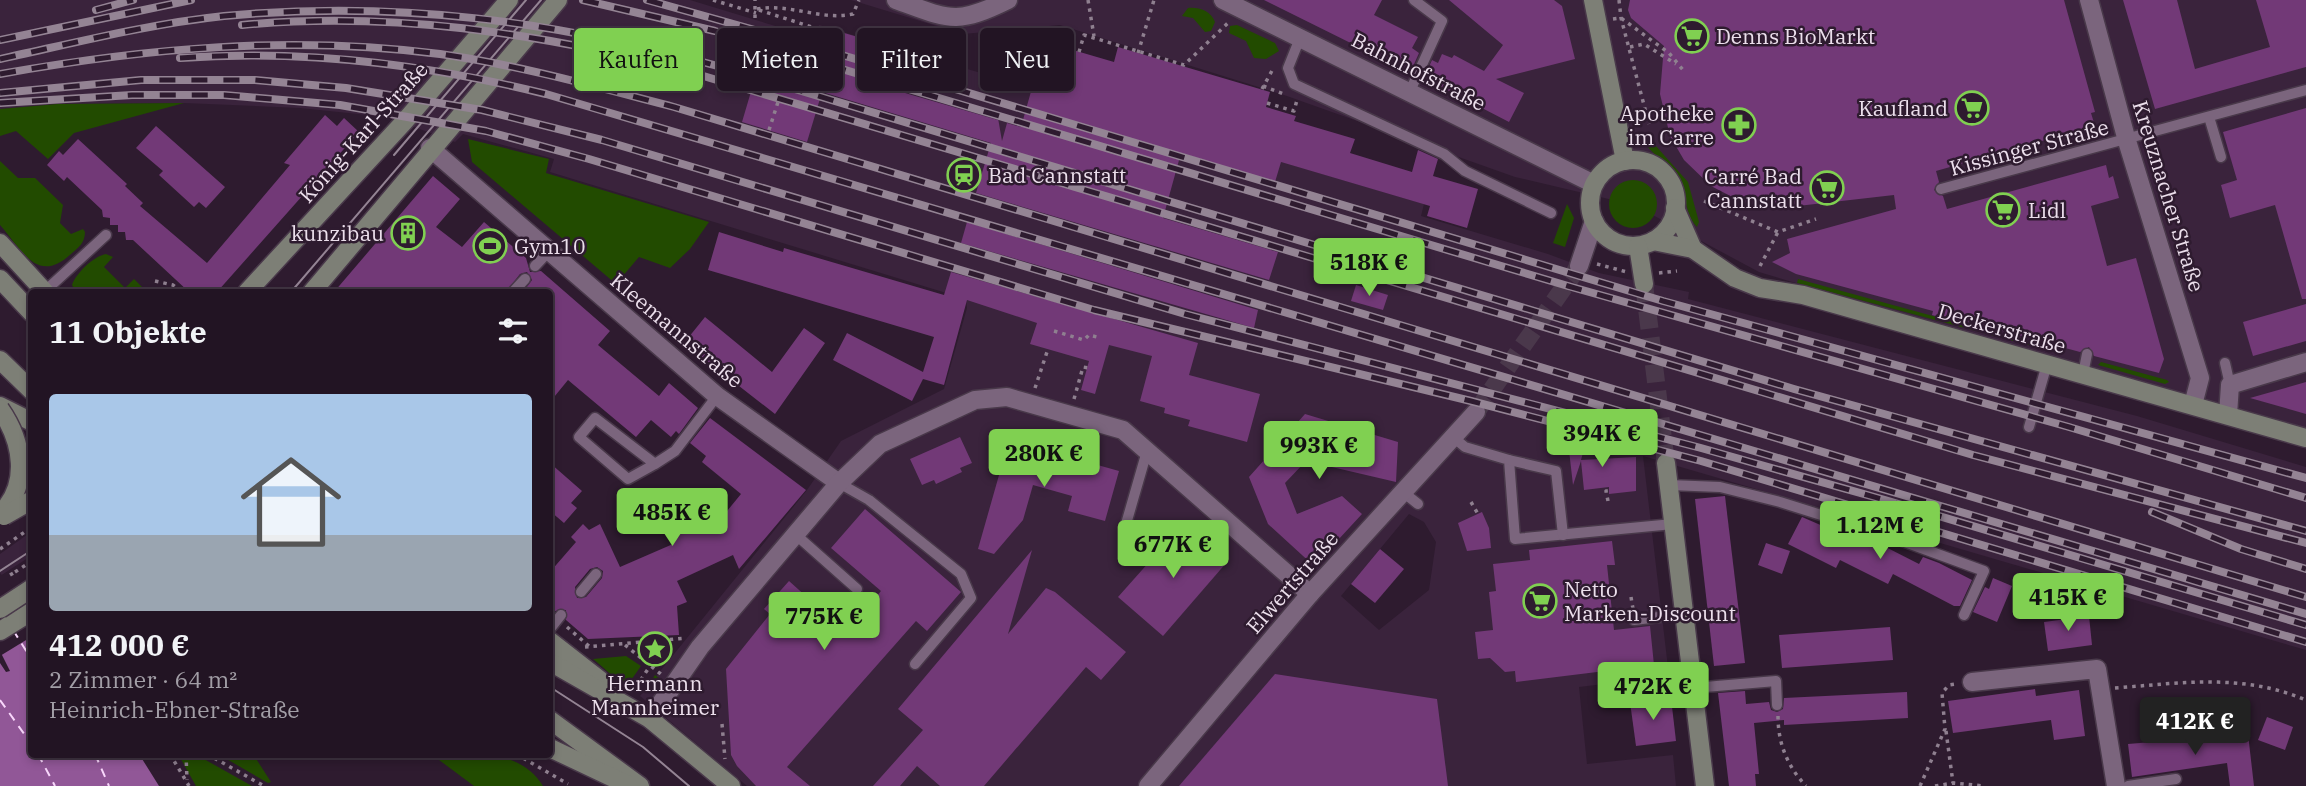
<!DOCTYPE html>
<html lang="de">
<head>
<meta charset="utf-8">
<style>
  :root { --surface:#221423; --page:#2e2130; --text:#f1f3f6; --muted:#a29ea6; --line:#3f3341; --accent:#80d051 }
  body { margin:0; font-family:"IBM Plex Serif",serif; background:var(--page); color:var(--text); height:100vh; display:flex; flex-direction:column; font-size:26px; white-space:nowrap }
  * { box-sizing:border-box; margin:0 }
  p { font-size:23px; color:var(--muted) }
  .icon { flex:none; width:38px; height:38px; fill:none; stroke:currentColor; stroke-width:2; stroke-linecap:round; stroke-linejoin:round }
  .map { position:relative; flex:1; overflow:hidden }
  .sheet { position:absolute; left:28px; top:289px; width:525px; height:469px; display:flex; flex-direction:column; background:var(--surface); border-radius:7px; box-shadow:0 4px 10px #0003,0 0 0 2px var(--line) }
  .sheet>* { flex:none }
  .guide { position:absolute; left:574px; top:28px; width:665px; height:63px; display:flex; gap:14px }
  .price { position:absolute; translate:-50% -60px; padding:0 16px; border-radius:7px; background:var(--accent); color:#111; font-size:23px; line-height:46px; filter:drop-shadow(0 2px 4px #0008) }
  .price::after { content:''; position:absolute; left:50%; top:42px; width:21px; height:16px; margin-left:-10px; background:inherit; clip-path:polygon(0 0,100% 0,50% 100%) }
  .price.current { background:#222; color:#fff }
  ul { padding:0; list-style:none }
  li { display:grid; align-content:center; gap:14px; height:371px; padding:0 21px }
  li span { display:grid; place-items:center; height:217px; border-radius:7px; color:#555 }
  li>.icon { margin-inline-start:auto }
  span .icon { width:126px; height:126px; fill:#fffc; stroke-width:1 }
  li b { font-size:30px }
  h2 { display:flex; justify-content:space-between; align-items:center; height:84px; padding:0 21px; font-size:30px }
  .pill { padding:0 24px; border-radius:7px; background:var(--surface); box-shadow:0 4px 10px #0003,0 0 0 2px var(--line); font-size:24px; line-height:63px }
  .pill.current { background:var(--accent); color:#111 }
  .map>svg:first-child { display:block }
  .built { fill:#3a233c; fill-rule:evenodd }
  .green { fill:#224b00 }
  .water { fill:#915797 }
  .pier { fill:#2e1b2f }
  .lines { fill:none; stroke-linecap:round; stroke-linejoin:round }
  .ferry { stroke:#f8d7fb; stroke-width:2; stroke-dasharray:9 7; stroke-linecap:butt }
  .building { fill:#723977; fill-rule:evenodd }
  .street-tunnel { stroke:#4a384b; stroke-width:18; stroke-dasharray:18 9; stroke-linecap:butt }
  .secondary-tunnel { stroke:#4a384b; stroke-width:18; stroke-dasharray:18 9; stroke-linecap:butt }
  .lane-casing { stroke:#49394a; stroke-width:13 }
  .street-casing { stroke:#49394a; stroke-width:21 }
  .secondary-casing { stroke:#49394a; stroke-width:21 }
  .path { stroke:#8f8090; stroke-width:3.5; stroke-dasharray:3.5 5; stroke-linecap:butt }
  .lane { stroke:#7b657d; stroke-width:10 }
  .street { stroke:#7b657d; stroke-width:18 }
  .secondary { stroke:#7d7f76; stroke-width:18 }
  .tram { stroke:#948494; stroke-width:2 }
  .rail-casing { stroke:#948494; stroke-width:8 }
  .rail { stroke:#2e1b2f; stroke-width:5; stroke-dasharray:16; stroke-linecap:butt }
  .secondary-bridge-casing { stroke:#49394a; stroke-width:21; stroke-linecap:butt }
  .path-bridge { stroke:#8f8090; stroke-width:3.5; stroke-dasharray:3.5 5; stroke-linecap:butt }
  .secondary-bridge { stroke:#7d7f76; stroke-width:18 }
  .labels { text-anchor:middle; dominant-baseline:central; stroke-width:5; stroke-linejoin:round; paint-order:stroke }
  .poi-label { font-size:21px; fill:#ecdfec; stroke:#2e1b2f; text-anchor:start }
  .street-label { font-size:21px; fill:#ecdfec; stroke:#2e1b2f }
</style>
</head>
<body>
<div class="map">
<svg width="2306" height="786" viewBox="0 0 2306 786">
  <rect width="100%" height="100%" fill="#2e1b2f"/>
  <g class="built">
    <path d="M0,0h690l125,38 4,-13 605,179 -3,12 127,38 51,19 90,19 -1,7 449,117 169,51v183l-663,-194 26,220 -90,11 8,77 86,-9 3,31h-929l-107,-90 167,-206 34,-49 103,-52 23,-81 -1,-9 -416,-127 4,-13 -91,-25 -8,8 -68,-25 -87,-9 -116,-5 -126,1 -58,5zM1409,514l15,8 12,20 -7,48 -50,40 -38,-34z"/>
    <polygon points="851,0 2306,0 2306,435 1759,272 1634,205 1515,177 1284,95 1060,25 963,34"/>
    <polygon points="31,532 31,556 0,576 0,554"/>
  </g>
  <g class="green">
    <path d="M1188,8c11,-1 23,3 27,14l-4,9 -6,1 -12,-14 -11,-2z"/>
    <polygon points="1237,25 1275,43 1279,51 1266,59 1254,58 1246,41 1229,33 1230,26"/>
    <polygon points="184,103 74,133 48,159 16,131 0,136 0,109 58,104"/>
    <path d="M1647,136l41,46 11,40 -2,5c-13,-15 -10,-32 -19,-47 -9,-18 -28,-25 -37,-43z"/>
    <polygon points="468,139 549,159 546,173 709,222 690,249 670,268 639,257 616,284 472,162"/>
    <path d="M0,161l18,17h17l28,27 -3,18 11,11 12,-5 2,3c0,11 -7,16 -14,22 -34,31 -48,-3 -71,-29z"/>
    <circle cx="1633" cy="204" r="24"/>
    <polygon points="1567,204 1574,218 1565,247 1553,243"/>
    <path d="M106,254l7,3 -9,10 21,21 9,-9 8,8 32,5h-98l-4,-7c4,-12 22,-29 34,-31z"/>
    <polygon points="1798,279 2053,349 2055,352 1797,283"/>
    <polygon points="2101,362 2167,380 2169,382 2165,384 2098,365"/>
    <path d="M626,656l15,10 -12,17 14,9 12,-17 5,4c-21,30 -46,-4 -67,-20z"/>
    <polygon points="178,754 195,754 252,786 196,786"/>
    <polygon points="218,754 253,754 271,782 268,783"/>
    <path d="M431,754c39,0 88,-7 112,32h-69z"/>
  </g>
  <polygon class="water" points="31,613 32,754 139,754 159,786 0,786 0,663 6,672 10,671 0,651"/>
  <polygon class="pier" points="0,573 32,608 31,637 0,656"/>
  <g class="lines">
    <g class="ferry">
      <polyline points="13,630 32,660"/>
      <polyline points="0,700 32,745"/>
      <polyline points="38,754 55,786"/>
      <polyline points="95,754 109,786"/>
    </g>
  </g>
  <g class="building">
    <polygon points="1264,0 1382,0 1374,15 1418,37 1412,48 1419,53 1411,71 1396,63 1395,65"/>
    <polygon points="1449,0 1554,0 1562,6 1575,59 1496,79 1524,93 1509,122 1424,78 1432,60 1438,63 1442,54 1452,58 1454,55 1484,71 1503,45"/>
    <polygon points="1630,0 2064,0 2095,112 2091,113 2095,126 1936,171 1939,182 1934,190 1943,196 1947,209 2106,165 2109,178 2113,176 2119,198 2091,206 2107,266 2136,258 2164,359 2159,373 2094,356 2089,347 2080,352 1952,317 1951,320 1932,315 1933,311 1796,274 1772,262 1790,253 1787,239 1896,209 1894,195 1771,209 1740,201 1711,186 1684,160 1670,136 1660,94 1664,46 1631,18 1628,10"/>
    <polygon points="2123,0 2177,0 2195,69 2270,47 2256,0 2306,0 2306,67 2155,109"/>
    <polygon points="827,28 892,47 881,86 998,120 998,118 1002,141 1007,123 1021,127 1032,88 1019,84 1032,38 1114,62 1118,47 1270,92 1266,107 1296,116 1294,121 1355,139 1350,153 1412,172 1418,150 1438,159 1433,176 1478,189 1467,228 1427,216 1430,206 1281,162 1275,182 1181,153 1163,218 1278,252 1269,280 976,193 991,143 822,92 807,142 742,122 763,51 817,67"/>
    <polygon points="2306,108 2306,299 2302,299 2275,205 2230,218 2221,185 2237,180 2223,132"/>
    <polygon points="325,115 337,126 344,118 359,132 217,292 189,292 133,240 126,240 125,232 118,232 118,225 110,225 110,218 103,217 102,210 67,177 64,181 47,165 59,151 63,155 78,139 127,184 125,186 143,203 140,206 207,263 290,165 284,163"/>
    <polygon points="156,126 225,187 206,208 199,202 194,207 159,175 163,171 136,148"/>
    <polygon points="433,176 460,199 436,227 462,247 484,222 526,258 530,272 541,271 610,331 598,345 659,396 669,383 698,408 679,434 676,431 671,437 651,420 636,437 568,380 550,402 550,292 523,292 532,280 527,272 520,274 506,292 334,292"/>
    <polygon points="967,222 1258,310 1254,328 961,243"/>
    <polygon points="719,232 783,252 784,248 944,295 951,272 1198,343 1189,375 1260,394 1247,442 1188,426 1190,420 1164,413 1165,408 1140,401 1152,356 1109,345 1095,394 1081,390 1089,361 1030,344 1037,323 967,300 944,385 923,379 912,401 833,360 847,333 923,372 934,337 708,270"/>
    <polygon points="1356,285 1388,295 1383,310 1351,301"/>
    <polygon points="2306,304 2306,341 2253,356 2243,322"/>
    <polygon points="705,317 772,372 804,328 825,343 775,414 684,343"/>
    <polygon points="2306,382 2306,414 2250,398"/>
    <polygon points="1305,414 1398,442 1396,482 1302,460 1305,462 1285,483 1297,514 1342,496 1362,514 1314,566 1268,524 1249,477"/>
    <path d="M710,418l96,72 -67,79 -6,-14 -56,26 10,21 -10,4 2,29 -91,4 -22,-19v-10l-11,1 -5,-5v-34l26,-30 -5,-5 12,-13 6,6 11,-6 20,43 53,-23 -17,-38 33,-15 20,42 32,-39 -39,-32 4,-6 -16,-13zM597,567l6,4 -1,7 -16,19 -9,1 -2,-11 15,-18z"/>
    <polygon points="1567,433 1587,438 1581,460 1636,457 1636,491 1609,494 1609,487 1584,490 1581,461 1573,485"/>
    <polygon points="960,437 972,463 960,468 962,472 936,484 934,480 922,485 910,459"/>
    <polygon points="1009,440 1119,471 1105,521 1068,511 1072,496 1033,485 1023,520 994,554 978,549"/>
    <polygon points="550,463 582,491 571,503 577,508 564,523 550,511"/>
    <polygon points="1725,496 1745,663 1714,666 1695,499"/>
    <polygon points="865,509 961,592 927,631 916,621 787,767 810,786 756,786 737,766 731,755 726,669 770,614 764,609 789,581 846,632 881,591 831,548"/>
    <polygon points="1482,512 1489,528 1491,548 1467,551 1458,523"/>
    <polygon points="1802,517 1862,543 1866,537 1919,564 1923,557 1939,563 1972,580 1960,606 1954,606 1893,574 1888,584 1840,560 1836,568 1788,544"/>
    <polygon points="1183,524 1227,562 1163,636 1118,597"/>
    <polygon points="1612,541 1615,565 1607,565 1614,630 1650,626 1654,665 1516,682 1515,671 1505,672 1490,658 1478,659 1475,632 1493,630 1489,592 1496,591 1493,564 1530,560 1529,550"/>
    <polygon points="1766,543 1790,551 1782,574 1758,565"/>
    <polygon points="1380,549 1404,569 1375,603 1351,584"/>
    <polygon points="1032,550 1008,634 1046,588 1055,592 1126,652 1101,680 1086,667 984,786 940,786 917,766 900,786 873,786 923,730 898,709"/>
    <polygon points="1993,578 2012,586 1997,622 1973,612 1985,587 1989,589"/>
    <polygon points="2089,616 2092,645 2048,651 2044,622"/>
    <polygon points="1890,627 1893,660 1782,668 1779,635"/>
    <polygon points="1275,674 1437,699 1448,786 1179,786"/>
    <polygon points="2035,689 2036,696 2079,690 2085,736 2054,740 2051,720 1953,733 1948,701"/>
    <polygon points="1745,691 1746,704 1769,702 1771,710 1777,712 1783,709 1784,698 1907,692 1908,718 1784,725 1784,720 1754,723 1759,774 1755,774 1756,786 1729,786 1718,693"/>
    <polygon points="1671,698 1676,741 1636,746 1630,702"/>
    <polygon points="2267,717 2293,727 2285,750 2258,740"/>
    <polygon points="2248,734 2254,786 2230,786 2227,763 2132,777 2128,744"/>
  </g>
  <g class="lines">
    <polyline class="street-tunnel" points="1476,412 1579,266"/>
    <polyline class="secondary-tunnel" points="1644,284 1666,463"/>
    <defs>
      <g id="lane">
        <polyline points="1300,38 1288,68 1294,84 1444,154 1465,171 1551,213"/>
        <polyline points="1410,91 1442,21 1414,0"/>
        <polyline points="2209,117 2221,157"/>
        <polyline points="1941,189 2306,90"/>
        <polyline points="535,266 549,251"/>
        <polyline points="44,292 106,235"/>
        <polyline points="513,292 525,279"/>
        <polyline points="2225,363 2230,385"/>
        <polyline points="2083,374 2087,354"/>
        <polyline points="2029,427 2047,364"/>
        <polyline points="1453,437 1465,447 1509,460 1515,539 1673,524"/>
        <polyline points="1509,460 1556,471 1563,535"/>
        <polyline points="655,464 628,479 579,437 595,418 655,464 675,451 717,396"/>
        <polyline points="839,483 869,500 961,574 971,598 915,664"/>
        <polyline points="1669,485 1720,487 1780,502 1891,537 1984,571 1964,615"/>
        <polyline points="1403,492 1418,504"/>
        <polyline points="1126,524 1147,451"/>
        <polyline points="795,534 857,589"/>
        <polyline points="581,592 596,574"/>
        <polyline points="1634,620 1684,614"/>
        <polyline points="550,629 561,615"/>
        <polyline points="1609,677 1691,668"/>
        <polyline points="1693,688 1776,681 1777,705"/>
        <polyline points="2128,786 2176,779"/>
      </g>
      <g id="street">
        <path d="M896,0c53,19 59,26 112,0"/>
        <polyline points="1223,0 1594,184"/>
        <polyline points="2089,0 2127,141 2200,378 2193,405"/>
        <polyline points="430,148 717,396 839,483"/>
        <polyline points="1579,266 1594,221"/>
        <polyline points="2228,415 2230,385 2306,362"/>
        <polyline points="1972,682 2097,669 2116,786"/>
        <polyline points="650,719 700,647 839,483 880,444 975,400 1007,397 1123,430 1310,594"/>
        <polyline points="1148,786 1310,594 1476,412"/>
      </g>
      <g id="secondary">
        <polyline points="1593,0 1625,161"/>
        <circle cx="1633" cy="203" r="43"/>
        <polyline points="1675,208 1693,249"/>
        <polyline points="1653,241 1693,249 1735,278 1760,288 1803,295 2306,438"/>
        <polyline points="0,243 45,292"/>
        <polyline points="1638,246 1644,284"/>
        <polyline points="0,279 32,313"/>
        <polyline points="247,292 404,122 509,0"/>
        <polyline points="312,292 558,0"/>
        <polyline points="0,360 32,391"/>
        <polyline points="0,406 32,422"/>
        <polyline points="1666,463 1705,786"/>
        <polyline points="0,631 32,611"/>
        <polyline points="550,641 600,680"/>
        <polyline points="550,662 650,719 731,786"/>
        <polyline points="550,720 640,786"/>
        <polyline points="550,748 628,785"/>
      </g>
    </defs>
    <use href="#lane" class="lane-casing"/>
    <use href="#street" class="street-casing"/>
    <use href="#secondary" class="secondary-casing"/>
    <g class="path">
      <polyline points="713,0 756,13"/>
      <polyline points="1088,0 1094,36"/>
      <polyline points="1619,0 1621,18 1649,124"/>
      <path d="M757,9c33,-6 64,12 96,5l6,-14"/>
      <polyline points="759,10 824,31 820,44"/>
      <polyline points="755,18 755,0"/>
      <polyline points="1613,19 1621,18 1669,53 1683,70"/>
      <polyline points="1630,47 1644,44 1676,64"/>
      <polyline points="1079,52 1084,35 1184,65 1229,22"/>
      <polyline points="1138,53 1154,0"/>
      <polyline points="755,58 781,66"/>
      <polyline points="754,62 779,70"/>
      <polyline points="777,78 783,57"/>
      <polyline points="1263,86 1284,94"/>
      <polyline points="1262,89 1274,67"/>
      <polyline points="1267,103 1294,111 1297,100"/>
      <polyline points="769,130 778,102"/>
      <polyline points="1704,201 1778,232 1816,219"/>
      <polyline points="1597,264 1627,272"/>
      <polyline points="1760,266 1778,232"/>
      <polyline points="1659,273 1677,271"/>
      <polyline points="155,281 173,285 181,292"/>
      <polyline points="1054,331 1084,340 1089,335 1097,337"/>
      <polyline points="1035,388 1048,349"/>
      <polyline points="1074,399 1083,367 1089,368"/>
      <polyline points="1608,501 1606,491 1609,491"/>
      <polyline points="1471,502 1478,514"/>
      <polyline points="0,549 32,527"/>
      <polyline points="15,572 32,561"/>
      <polyline points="1631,597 1633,609"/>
      <polyline points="567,627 590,647"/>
      <polyline points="625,645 662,675"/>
      <polyline points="585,647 686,638"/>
      <polyline points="636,687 650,666"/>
      <path d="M2115,688c67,-5 127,-15 191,12"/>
      <path d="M1778,716c0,27 9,50 28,70"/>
      <polyline points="722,724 725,759"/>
      <polyline points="1946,731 1953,783"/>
      <polyline points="170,754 189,786"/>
      <polyline points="186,754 187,780"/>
      <polyline points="207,754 264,786"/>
      <polyline points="516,754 568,784"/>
      <polyline points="1920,786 1945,729 1942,693 1949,685 1956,684"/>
      <polyline points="1935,786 1953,783 1984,786"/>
    </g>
    <use href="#lane" class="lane"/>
    <use href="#street" class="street"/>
    <use href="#secondary" class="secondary"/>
    <g class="tram">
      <polyline points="394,155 526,0"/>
      <polyline points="291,292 541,0"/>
      <polyline points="0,571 32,550"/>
      <polyline points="550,687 643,747 689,786"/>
    </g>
    <defs>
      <g id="rail">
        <polyline points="583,0 715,31 1568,286 2069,427 2306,498"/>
        <polyline points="647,0 812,46 1663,301 2306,478"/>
        <polyline points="96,10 133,0"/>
        <path d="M242,25c149,-14 294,8 438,44l1293,386 333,88"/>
        <polyline points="0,40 191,0"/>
        <path d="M180,58c124,-9 246,6 366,36l1760,520"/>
        <path d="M0,59c74,-16 148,-35 224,-43 175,-16 332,5 501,52l1069,321 512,142"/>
        <path d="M0,74c147,-26 291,-39 440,-20 79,11 157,33 234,53l1632,490"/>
        <polyline points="0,93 141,80 255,80 346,88 482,110 602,140 1185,314 1701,448 1885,500 2306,625"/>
        <polyline points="0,103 132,95 224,95 340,105 486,131 589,159 1094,310 1471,401 1701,461 2306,642"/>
        <polyline points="2152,512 2241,549 2306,569"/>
      </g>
    </defs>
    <use href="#rail" class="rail-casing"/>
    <use href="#rail" class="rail"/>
    <defs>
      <g id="secondary-bridge">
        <path d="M0,409c23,33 30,76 0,105"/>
        <polyline points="4,516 32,500"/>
        <polyline points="0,609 32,588"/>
      </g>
    </defs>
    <use href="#secondary-bridge" class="secondary-bridge-casing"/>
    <polyline class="path-bridge" points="10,575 15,572"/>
    <use href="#secondary-bridge" class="secondary-bridge"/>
  </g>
  <defs>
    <symbol id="supermarket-ring" viewBox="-11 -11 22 22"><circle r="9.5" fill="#2e1b2f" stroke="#80d051" stroke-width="1.5"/><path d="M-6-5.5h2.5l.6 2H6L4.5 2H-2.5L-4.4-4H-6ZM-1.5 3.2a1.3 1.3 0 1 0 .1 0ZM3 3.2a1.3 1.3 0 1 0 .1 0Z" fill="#80d051"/></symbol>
    <symbol id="pharmacy-ring" viewBox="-11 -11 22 22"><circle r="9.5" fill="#2e1b2f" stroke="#80d051" stroke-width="1.5"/><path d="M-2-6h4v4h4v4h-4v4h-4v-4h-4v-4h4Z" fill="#80d051"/></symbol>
    <symbol id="station-ring" viewBox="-11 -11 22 22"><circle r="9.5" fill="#2e1b2f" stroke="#80d051" stroke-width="1.5"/><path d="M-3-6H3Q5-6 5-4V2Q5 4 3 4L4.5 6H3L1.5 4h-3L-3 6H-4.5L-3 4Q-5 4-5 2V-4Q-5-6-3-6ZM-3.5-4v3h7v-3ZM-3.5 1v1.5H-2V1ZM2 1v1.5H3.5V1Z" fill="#80d051"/></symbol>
    <symbol id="building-ring" viewBox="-11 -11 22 22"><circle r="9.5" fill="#2e1b2f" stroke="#80d051" stroke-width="1.5"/><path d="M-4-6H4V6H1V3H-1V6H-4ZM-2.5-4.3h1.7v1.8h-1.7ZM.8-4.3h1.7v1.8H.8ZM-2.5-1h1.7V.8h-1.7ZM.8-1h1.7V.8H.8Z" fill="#80d051"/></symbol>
    <symbol id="stadium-ring" viewBox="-11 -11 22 22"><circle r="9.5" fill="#2e1b2f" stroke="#80d051" stroke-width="1.5"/><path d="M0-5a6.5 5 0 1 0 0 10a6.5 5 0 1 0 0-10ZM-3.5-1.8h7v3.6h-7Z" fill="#80d051"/></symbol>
    <symbol id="sight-ring" viewBox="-11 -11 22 22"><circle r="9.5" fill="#2e1b2f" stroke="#80d051" stroke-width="1.5"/><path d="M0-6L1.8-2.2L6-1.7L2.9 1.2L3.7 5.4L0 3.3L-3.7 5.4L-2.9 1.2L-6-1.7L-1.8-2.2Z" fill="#80d051"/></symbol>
  </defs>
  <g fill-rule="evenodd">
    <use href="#supermarket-ring" x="1673" y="17" width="38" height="38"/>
    <use href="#supermarket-ring" x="1953" y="89" width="38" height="38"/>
    <use href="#pharmacy-ring" x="1720" y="106" width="38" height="38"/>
    <use href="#station-ring" x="945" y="156" width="38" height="38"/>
    <use href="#supermarket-ring" x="1808" y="169" width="38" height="38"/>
    <use href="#supermarket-ring" x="1984" y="191" width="38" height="38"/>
    <use href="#building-ring" x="389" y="214" width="38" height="38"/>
    <use href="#stadium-ring" x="471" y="227" width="38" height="38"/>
    <use href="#supermarket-ring" x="1521" y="582" width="38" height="38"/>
    <use href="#sight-ring" x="636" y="630" width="38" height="38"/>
  </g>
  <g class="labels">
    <g class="poi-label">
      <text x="1716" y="36">Denns BioMarkt</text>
      <text x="1948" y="108" text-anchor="end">Kaufland</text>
      <text x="1714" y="113" text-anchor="end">Apotheke<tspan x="1714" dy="24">im Carre</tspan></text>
      <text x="988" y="175">Bad Cannstatt</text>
      <text x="1802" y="176" text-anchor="end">Carré Bad<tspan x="1802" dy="24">Cannstatt</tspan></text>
      <text x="2028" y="210">Lidl</text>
      <text x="384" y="233" text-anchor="end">kunzibau</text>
      <text x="514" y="246">Gym10</text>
      <text x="1564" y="589">Netto<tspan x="1564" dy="24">Marken-Discount</tspan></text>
      <text x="655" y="683" text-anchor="middle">Hermann<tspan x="655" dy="24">Mannheimer</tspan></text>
    </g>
    <g class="street-label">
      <text transform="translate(1419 71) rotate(27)">Bahnhofstraße</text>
      <text transform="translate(363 132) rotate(-48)">König-Karl-Straße</text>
      <text transform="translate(2029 147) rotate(-15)">Kissinger Straße</text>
      <text transform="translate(2169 196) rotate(73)">Kreuznacher Straße</text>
      <text transform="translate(2002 328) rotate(16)">Deckerstraße</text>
      <text transform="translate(677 330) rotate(40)">Kleemannstraße</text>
      <text transform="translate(1292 582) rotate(-49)">Elwertstraße</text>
    </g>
  </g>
</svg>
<b class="price" style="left:1369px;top:298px">518K €</b>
<b class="price" style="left:1602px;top:469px">394K €</b>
<b class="price" style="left:1319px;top:481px">993K €</b>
<b class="price" style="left:1044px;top:489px">280K €</b>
<b class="price" style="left:672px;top:548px">485K €</b>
<b class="price" style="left:1880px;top:561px">1.12M €</b>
<b class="price" style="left:1173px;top:580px">677K €</b>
<b class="price" style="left:2068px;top:633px">415K €</b>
<b class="price" style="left:824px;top:652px">775K €</b>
<b class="price" style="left:1653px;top:722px">472K €</b>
<b class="price current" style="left:2195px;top:757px">412K €</b>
<div class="guide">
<a class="pill current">Kaufen</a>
<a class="pill">Mieten</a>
<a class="pill">Filter</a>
<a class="pill">Neu</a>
</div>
<section class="sheet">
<h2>11 Objekte<svg class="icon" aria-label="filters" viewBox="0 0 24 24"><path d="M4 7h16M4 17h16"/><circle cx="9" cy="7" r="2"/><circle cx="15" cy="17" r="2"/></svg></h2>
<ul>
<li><span style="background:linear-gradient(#a9c7e8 65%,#9aa5b1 0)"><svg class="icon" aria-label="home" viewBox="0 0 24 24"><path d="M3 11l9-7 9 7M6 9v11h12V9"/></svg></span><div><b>412 000 €</b><p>2 Zimmer · 64 m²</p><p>Heinrich-Ebner-Straße</p></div></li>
</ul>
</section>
</div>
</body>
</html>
